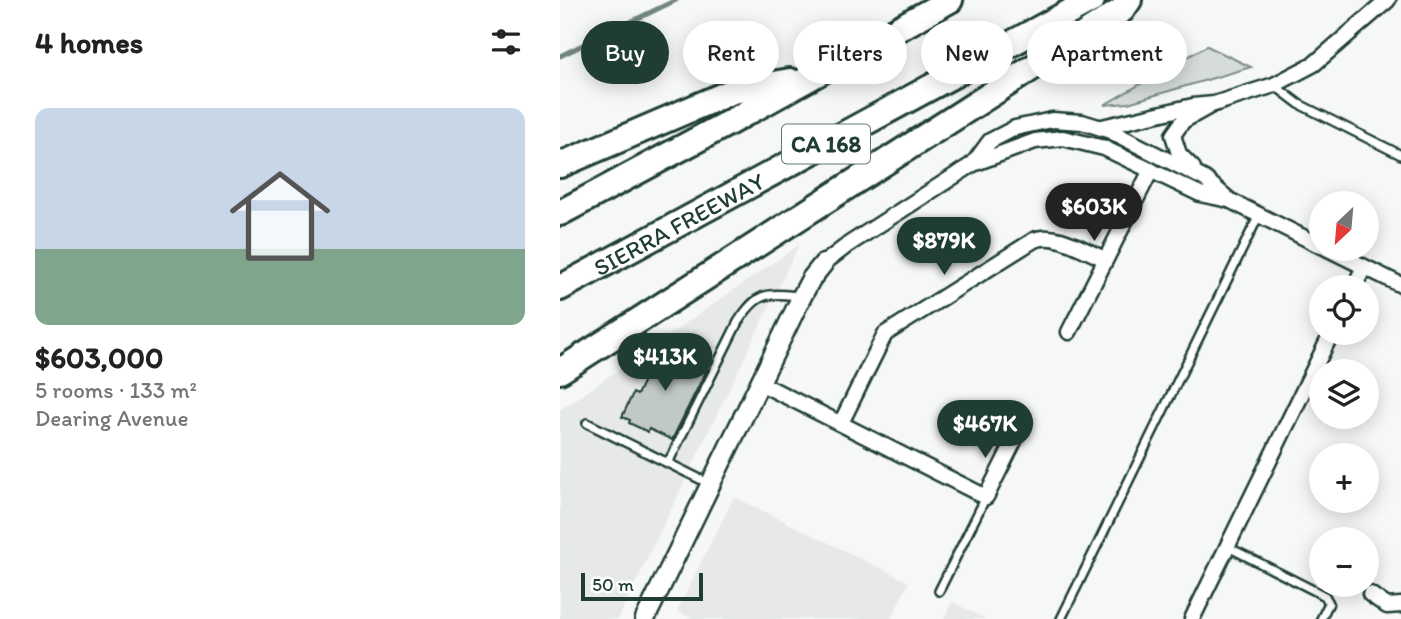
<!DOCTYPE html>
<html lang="en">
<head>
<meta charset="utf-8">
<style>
  :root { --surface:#fff; --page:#f6f6f6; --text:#222; --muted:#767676; --accent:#1f3d34 }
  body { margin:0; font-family:Itim,sans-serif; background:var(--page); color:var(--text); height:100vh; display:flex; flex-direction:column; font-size:26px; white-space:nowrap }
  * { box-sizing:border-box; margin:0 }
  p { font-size:23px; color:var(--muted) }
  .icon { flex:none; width:38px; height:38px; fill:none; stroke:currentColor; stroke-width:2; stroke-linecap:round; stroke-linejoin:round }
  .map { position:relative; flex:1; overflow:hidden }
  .panel { display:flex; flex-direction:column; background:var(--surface); width:560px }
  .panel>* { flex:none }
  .banner { position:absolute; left:21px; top:21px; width:665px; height:63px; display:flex; gap:14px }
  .needle { width:46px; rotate:206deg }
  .fabs { position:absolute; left:749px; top:191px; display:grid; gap:14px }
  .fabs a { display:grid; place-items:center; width:70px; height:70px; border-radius:50%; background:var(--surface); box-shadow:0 4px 18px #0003; font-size:35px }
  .scale { position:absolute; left:21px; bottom:18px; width:122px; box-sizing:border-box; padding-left:7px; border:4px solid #1f3d34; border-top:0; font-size:19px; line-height:24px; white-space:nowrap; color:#1f3d34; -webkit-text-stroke:5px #fff; paint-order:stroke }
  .price { position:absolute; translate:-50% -60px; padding:0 16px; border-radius:24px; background:var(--accent); color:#fff; font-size:23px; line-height:46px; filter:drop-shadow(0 2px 4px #0008) }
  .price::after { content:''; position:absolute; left:50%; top:42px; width:21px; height:16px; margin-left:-10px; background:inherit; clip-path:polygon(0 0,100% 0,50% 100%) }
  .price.active { background:#222; color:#fff }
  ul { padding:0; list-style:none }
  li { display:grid; align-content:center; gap:14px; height:371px; padding:0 35px }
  li span { display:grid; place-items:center; height:217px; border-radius:14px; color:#555 }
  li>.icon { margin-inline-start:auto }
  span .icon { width:126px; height:126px; fill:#fffc; stroke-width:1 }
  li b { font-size:30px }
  h2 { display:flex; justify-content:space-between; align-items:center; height:84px; padding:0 35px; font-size:30px }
  .chip { padding:0 24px; border-radius:32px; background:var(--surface); box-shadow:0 4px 18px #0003; font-size:24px; line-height:63px }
  .chip.active { background:var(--accent); color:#fff }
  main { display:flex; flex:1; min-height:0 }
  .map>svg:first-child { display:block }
  .built { fill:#e6e9e8 }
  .green { fill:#d6dcdb; stroke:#7a8c88; stroke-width:2 }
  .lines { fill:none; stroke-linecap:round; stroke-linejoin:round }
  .stream { stroke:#72857f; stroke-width:5 }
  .building { fill:#c0c9c6; stroke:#1f3d34; stroke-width:2 }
  .service-casing { stroke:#1f3d34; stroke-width:12 }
  .minor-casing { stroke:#1f3d34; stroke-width:19 }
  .tertiary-casing { stroke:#1f3d34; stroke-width:23 }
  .motorway-casing { stroke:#1f3d34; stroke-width:30 }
  .service { stroke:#fff; stroke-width:7 }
  .minor { stroke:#fff; stroke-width:14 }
  .tertiary { stroke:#fff; stroke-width:18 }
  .motorway { stroke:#fff; stroke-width:24 }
  .labels { text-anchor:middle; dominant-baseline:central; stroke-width:5; stroke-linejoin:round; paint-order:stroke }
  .shield { fill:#fff; stroke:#627771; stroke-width:2 }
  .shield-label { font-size:23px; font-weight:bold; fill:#1f3d34 }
  .street-label { font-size:24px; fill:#1f3d34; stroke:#fff }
</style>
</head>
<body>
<main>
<section class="panel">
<h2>4 homes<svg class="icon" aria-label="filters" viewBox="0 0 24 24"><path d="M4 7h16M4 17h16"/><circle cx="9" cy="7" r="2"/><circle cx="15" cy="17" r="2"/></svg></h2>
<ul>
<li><span style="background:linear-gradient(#c9d6e8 65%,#7fa58c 0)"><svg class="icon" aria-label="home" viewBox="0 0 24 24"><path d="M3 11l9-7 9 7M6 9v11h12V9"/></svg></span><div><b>$603,000</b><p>5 rooms · 133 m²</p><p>Dearing Avenue</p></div></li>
</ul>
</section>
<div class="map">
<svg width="841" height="619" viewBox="0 0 841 619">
  <rect width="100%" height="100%" fill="#f6f7f7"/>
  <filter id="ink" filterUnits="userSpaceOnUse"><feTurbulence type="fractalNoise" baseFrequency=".0143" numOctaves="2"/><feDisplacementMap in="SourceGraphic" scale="14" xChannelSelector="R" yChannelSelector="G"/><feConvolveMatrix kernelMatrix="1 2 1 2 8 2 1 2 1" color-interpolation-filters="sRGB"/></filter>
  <g filter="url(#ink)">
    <g class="built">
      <polygon points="239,245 58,619 0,619 0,410"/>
      <polygon points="174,497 349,582 331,619 133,619 117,611"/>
      <polygon points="392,602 426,619 384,619"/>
    </g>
    <polygon class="green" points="647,46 691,67 568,103 544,105"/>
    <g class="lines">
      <polyline class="stream" points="0,56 116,0"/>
    </g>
    <polygon class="building" points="100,346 147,369 112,440 89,429 88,432 69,423 70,420 62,417 73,393 77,395 90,367 85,365 91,353"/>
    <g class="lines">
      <defs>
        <g id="service">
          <polyline points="714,85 739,104 841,155"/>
          <polyline points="27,423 150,484"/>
          <path d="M108,463l70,-141c20,-31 28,-29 63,-26"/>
          <polyline points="668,547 765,596 769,603 761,619"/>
          <polyline points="379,591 426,497"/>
          <polyline points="501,619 699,215"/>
        </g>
        <g id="minor">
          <polyline points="542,127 633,106 654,104 714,85 754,64 828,0"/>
          <polyline points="413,164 430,141 455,128 492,120 522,122 548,130 645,179 668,199"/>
          <polyline points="633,168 619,154 613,135 623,121 650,106"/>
          <polyline points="766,248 841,285"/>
          <polyline points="263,264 289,244 413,164 475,141 503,138 544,148 640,194 669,200 761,246"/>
          <polyline points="794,287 804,267"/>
          <polyline points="509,332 591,170"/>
          <polyline points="200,383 426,497 455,439"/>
          <path d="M281,423l44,-89 149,-94c21,-9 51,11 71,19"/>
          <polyline points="810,594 827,606 841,605"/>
          <polyline points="632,619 772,332"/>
        </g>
        <polyline id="tertiary" points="85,619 242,296 251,279 263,264"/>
        <g id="motorway">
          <polyline points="0,165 173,91 230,81"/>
          <polyline points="0,213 170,122 390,0"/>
          <path id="s1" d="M0,288l532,-288"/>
          <polyline points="0,371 562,10 569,0"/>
        </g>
      </defs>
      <use href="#service" class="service-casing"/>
      <use href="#minor" class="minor-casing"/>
      <use href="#tertiary" class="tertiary-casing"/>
      <use href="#motorway" class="motorway-casing"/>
      <use href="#service" class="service"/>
      <use href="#minor" class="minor"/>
      <use href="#tertiary" class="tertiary"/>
      <use href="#motorway" class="motorway"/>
    </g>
  </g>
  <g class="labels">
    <rect class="shield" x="222" y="124.5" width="88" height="39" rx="5"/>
    <g class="shield-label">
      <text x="266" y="144">CA 168</text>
    </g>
    <g class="street-label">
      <text stroke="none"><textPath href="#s1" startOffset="135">SIERRA FREEWAY</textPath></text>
    </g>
  </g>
</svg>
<div class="fabs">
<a><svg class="needle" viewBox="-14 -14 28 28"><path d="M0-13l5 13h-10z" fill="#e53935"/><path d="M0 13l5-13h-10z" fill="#767676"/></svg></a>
<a><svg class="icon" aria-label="locate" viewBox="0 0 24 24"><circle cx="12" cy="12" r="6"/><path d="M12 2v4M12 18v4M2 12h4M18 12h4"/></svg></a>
<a><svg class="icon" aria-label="layers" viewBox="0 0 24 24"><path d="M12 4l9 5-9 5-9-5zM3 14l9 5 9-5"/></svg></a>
<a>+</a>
<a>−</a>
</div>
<div class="scale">50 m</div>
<b class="price active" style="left:534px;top:243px">$603K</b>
<b class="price" style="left:384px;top:277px">$879K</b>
<b class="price" style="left:105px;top:393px">$413K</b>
<b class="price" style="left:425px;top:460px">$467K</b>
<div class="banner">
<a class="chip active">Buy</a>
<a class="chip">Rent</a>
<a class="chip">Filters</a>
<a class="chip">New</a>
<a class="chip">Apartment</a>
</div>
</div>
</main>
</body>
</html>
